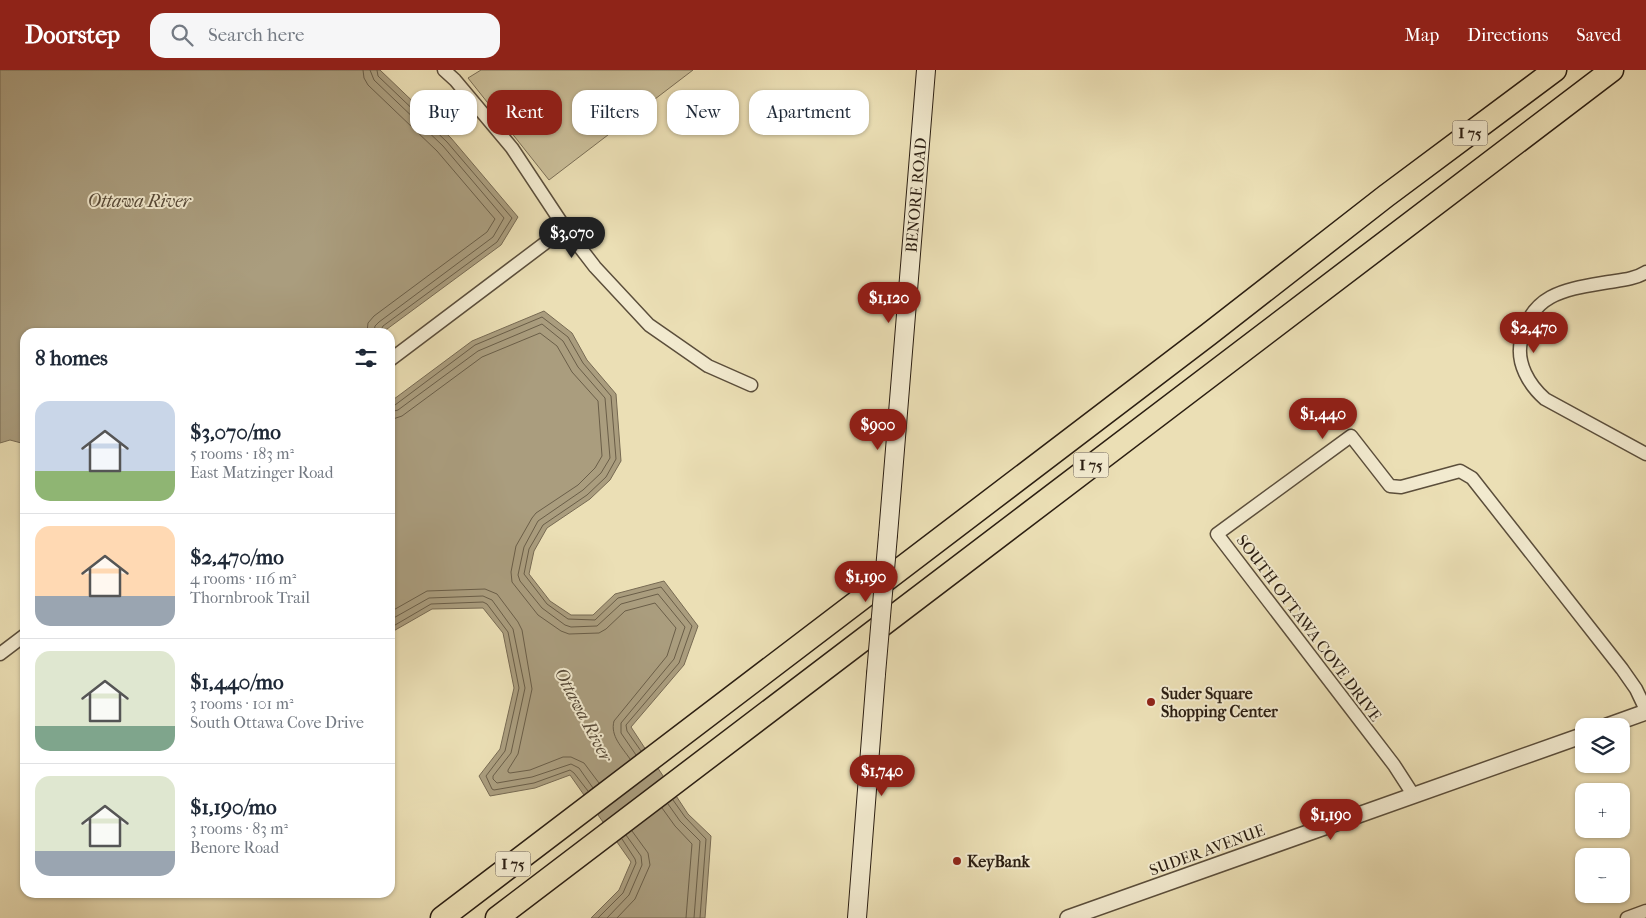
<!DOCTYPE html>
<html lang="en">
<head>
<meta charset="utf-8">
<style>
  :root { --surface:#fff; --page:#f6f6f7; --text:#1f2937; --muted:#747a83; --line:#e0e1e3; --accent:#8f2418 }
  body { margin:0; font-family:"IM FELL French Canon",serif; background:var(--page); color:var(--text); height:100vh; display:flex; flex-direction:column; font-size:19px; white-space:nowrap }
  * { box-sizing:border-box; margin:0 }
  p { font-size:16px; color:var(--muted) }
  .icon { flex:none; width:28px; height:28px; fill:none; stroke:currentColor; stroke-width:2; stroke-linecap:round; stroke-linejoin:round }
  .map { position:relative; flex:1; overflow:hidden }
  .drawer { position:absolute; left:20px; top:258px; width:375px; height:570px; display:flex; flex-direction:column; background:var(--surface); border-radius:15px; box-shadow:0 1px 4px #0004 }
  .drawer>* { flex:none }
  .hud { position:absolute; left:410px; top:20px; width:475px; height:45px; display:flex; gap:10px }
  .tools { position:absolute; left:1575px; top:648px; display:grid; gap:10px }
  .tools a { display:grid; place-items:center; width:55px; height:55px; border-radius:10px; background:var(--surface); box-shadow:0 1px 4px #0004; font-size:25px }
  .price { position:absolute; translate:-50% -42px; padding:0 11px; border-radius:18px; background:var(--accent); color:#fff; font-size:16px; line-height:32px; filter:drop-shadow(0 1px 2px #0008) }
  .price::after { content:''; position:absolute; left:50%; top:30px; width:15px; height:11px; margin-left:-8px; background:inherit; clip-path:polygon(0 0,100% 0,50% 100%) }
  .price.selected { background:#222; color:#fff }
  ul { padding:0; list-style:none }
  li { display:flex; align-items:center; gap:15px; height:125px; padding:0 15px }
  li+li { border-top:1px solid var(--line) }
  li span { display:grid; place-items:center; flex:none; width:140px; height:100px; border-radius:15px; color:#555 }
  li>.icon { margin-inline-start:auto }
  span .icon { width:60px; height:60px; fill:#fffc; stroke-width:1 }
  li b { font-size:21px }
  h2 { display:flex; justify-content:space-between; align-items:center; height:60px; padding:0 15px; font-size:21px }
  .pill { padding:0 18px; border-radius:15px; background:var(--surface); box-shadow:0 1px 4px #0004; font-size:18px; line-height:45px }
  .pill.selected { background:var(--accent); color:#fff }
  header { display:flex; align-items:center; gap:30px; box-sizing:border-box; height:70px; padding:0 25px; background:var(--accent); color:#fff }
  header strong { font-size:24px }
  nav { display:flex; gap:28px; margin-inline-start:auto; font-size:18px }
  .search { width:350px; height:45px; background:var(--page); display:flex; align-items:center; gap:12px; box-sizing:border-box; padding:0 18px; border-radius:15px; color:var(--muted); font-size:19px }
  .map>svg:first-child { display:block }
  .green { fill:#cabe99; stroke:#7a6e56 }
  .water { fill:#aa9d7e; stroke:#776a53 }
  .lines { fill:none; stroke-linecap:round; stroke-linejoin:round }
  .shore { stroke:#6a5e48; stroke-width:1 }
  .minor-casing { stroke:#5b4e3b; stroke-width:15 }
  .tertiary-casing { stroke:#5b4e3b; stroke-width:18 }
  .secondary-casing { stroke:#2b1e12; stroke-width:20 }
  .motorway-casing { stroke:#2b1e12; stroke-width:25 }
  .minor { stroke:#f2eacf; stroke-width:12 }
  .tertiary { stroke:#f2eacf; stroke-width:15 }
  .secondary { stroke:#f2eacf; stroke-width:18 }
  .motorway { stroke:#ebdfb5; stroke-width:22 }
  .secondary-bridge-casing { stroke:#2b1e12; stroke-width:20; stroke-linecap:butt }
  .secondary-bridge { stroke:#f2eacf; stroke-width:18 }
  .poi-dot { fill:#8f2418; stroke:#f2eacf; stroke-width:2 }
  .labels { text-anchor:middle; dominant-baseline:central; stroke-width:4; stroke-linejoin:round; paint-order:stroke }
  .shield { fill:#f2eacf; stroke:#675b4b; stroke-width:1 }
  .shield-label { font-size:15px; font-weight:bold; fill:#2b1e12 }
  .street-label { font-size:16px; fill:#2b1e12; stroke:#f2eacf }
  .poi-label { font-size:16px; font-weight:bold; fill:#2b1e12; stroke:#f2eacf; text-anchor:start }
  .water-label { font-size:18px; font-style:italic; fill:#574a38; stroke:#f2eacf }
</style>
</head>
<body>
<header>
<strong>Doorstep</strong>
<div class="search"><svg class="icon" aria-label="search" viewBox="0 0 24 24"><circle cx="10" cy="10" r="6"/><path d="M15 15l6 6"/></svg>Search here</div>
<nav><a>Map</a><a>Directions</a><a>Saved</a></nav>
</header>
<div class="map">
<svg width="1646" height="848" viewBox="0 0 1646 848">
  <rect width="100%" height="100%" fill="#ebdfb5"/>
  <filter id="stains"><feTurbulence type="fractalNoise" baseFrequency=".004" numOctaves="4"/><feColorMatrix values="0 0 0 0 .2 0 0 0 0 .09 0 0 0 0 .02 0 0 0 .5 -.17"/></filter>
  <radialGradient id="worn" r=".72"><stop offset=".6" stop-color="#630" stop-opacity="0"/><stop offset="1" stop-color="#630" stop-opacity=".3"/></radialGradient>
  <polygon class="green" points="481,0 693,0 549,110 468,8"/>
  <g class="water">
    <polygon points="0,0 380,0 451,68 518,147 501,175 383,262 25,262 25,374 10,370 0,373"/>
    <polygon points="544,241 572,263 587,290 616,324 621,391 610,410 590,429 547,458 534,481 529,504 550,531 571,545 593,545 615,524 664,511 698,556 684,595 631,657 688,744 711,766 705,848 591,848 619,820 631,792 570,705 535,718 490,726 479,706 500,679 514,618 503,563 483,538 432,539 390,563 390,332 472,271"/>
  </g>
  <g class="lines">
    <g class="shore">
      <polyline points="363,0 364,8 368,15 437,81 495,149 487,162 374,246 368,253 367,262"/>
      <polyline points="370,0 374,10 443,76 504,148 493,167 379,252 375,256 374,262"/>
      <polyline points="377,0 378,6 447,72 512,148 497,172 383,256 380,262"/>
      <polyline points="390,336 395,335 475,275 542,247 568,267 583,293 611,326 616,389 606,407 587,425 543,455 529,479 524,504 547,534 568,549 595,550 618,528 661,517 692,556 679,593 626,655 627,661 641,681"/>
      <polyline points="390,342 398,340 478,281 542,254 563,271 578,297 605,328 610,388 601,403 583,420 538,451 524,477 518,505 520,511 542,538 565,555 571,557 597,556 621,534 658,524 685,557 674,589 621,653 621,663 636,685"/>
      <path d="M390,350l12,-4 80,-59 58,-24 17,13 15,26 26,29 4,55 -7,12 -17,17 -42,28 -4,5 -16,28 -5,26 1,10 26,33 23,16 8,3 30,-1 7,-4 19,-18 30,-8 21,25 -9,28 -53,65c-4,15 8,26 16,38"/>
      <polyline points="390,542 427,521 485,519 497,524 518,552 522,560 532,619 518,684 508,700 508,702 510,703 530,700 563,687 571,687 584,693 599,713"/>
      <polyline points="390,550 429,528 483,526 492,530 513,559 525,618 511,683 493,706 493,709 497,713 532,707 571,694 579,698 593,718"/>
      <polyline points="390,558 431,534 483,532 487,534 508,562 519,618 505,681 486,706 492,719 494,720 534,713 570,700 574,703 588,721"/>
      <polyline points="673,730 685,747 706,769 700,848"/>
      <polyline points="668,734 680,751 700,771 694,848"/>
      <polyline points="662,738 675,756 692,774 686,848"/>
      <polyline points="598,848 623,823 636,793 635,789 622,769"/>
      <polyline points="607,848 629,825 642,795 641,786 626,765"/>
      <polyline points="617,848 635,829 650,795 648,783 632,761"/>
    </g>
    <defs>
      <g id="minor">
        <polyline points="444,0 455,10 512,78 565,158 595,197 649,255 708,296 751,315"/>
        <path d="M1646,202c-11,7 -24,8 -37,10 -41,7 -78,10 -88,59 -5,22 8,44 24,58l101,55"/>
        <polyline points="390,290 565,158"/>
        <polyline points="0,584 25,565"/>
        <polyline points="1414,726 1394,695 1217,464 1351,366 1390,416 1401,417 1460,401 1472,408 1622,599 1636,619 1646,640"/>
        <polyline points="1627,848 1646,841"/>
      </g>
      <g id="tertiary">
        <polyline points="1607,656 1646,642"/>
        <polyline points="1068,848 1584,665"/>
      </g>
      <g id="secondary">
        <polyline points="888,465 926,0"/>
        <polyline points="857,848 876,604"/>
      </g>
      <g id="motorway">
        <polyline points="442,848 1209,264 1386,126 1555,0"/>
        <polyline points="497,848 1612,0"/>
      </g>
    </defs>
    <use href="#minor" class="minor-casing"/>
    <use href="#tertiary" class="tertiary-casing"/>
    <use href="#secondary" class="secondary-casing"/>
    <use href="#motorway" class="motorway-casing"/>
    <use href="#minor" class="minor"/>
    <use href="#tertiary" class="tertiary"/>
    <use href="#secondary" class="secondary"/>
    <use href="#motorway" class="motorway"/>
    <defs>
      <polyline id="secondary-bridge" points="876,604 888,465"/>
    </defs>
    <use href="#secondary-bridge" class="secondary-bridge-casing"/>
    <use href="#secondary-bridge" class="secondary-bridge"/>
  </g>
  <g class="poi-dot">
    <circle cx="1151" cy="632" r="5"/>
    <circle cx="957" cy="791" r="5"/>
  </g>
  <g class="labels">
    <g class="shield">
      <rect x="1452.5" y="50.5" width="35" height="25" rx="4"/>
      <rect x="1073.5" y="382.5" width="35" height="25" rx="4"/>
      <rect x="495.5" y="781.5" width="35" height="25" rx="4"/>
    </g>
    <g class="shield-label">
      <text x="1470" y="63">I 75</text>
      <text x="1091" y="395">I 75</text>
      <text x="513" y="794">I 75</text>
    </g>
    <g class="street-label">
      <text transform="translate(916 125) rotate(-85)">BENORE ROAD</text>
      <text transform="translate(1309 558) rotate(53)">SOUTH OTTAWA COVE DRIVE</text>
      <text transform="translate(1207 780) rotate(-20)">SUDER AVENUE</text>
    </g>
    <g class="poi-label">
      <text x="1161" y="623">Suder Square<tspan x="1161" dy="18">Shopping Center</tspan></text>
      <text x="967" y="791">KeyBank</text>
    </g>
    <g class="water-label">
      <text x="139" y="131">Ottawa River</text>
      <text transform="translate(583 645) rotate(62)">Ottawa River</text>
    </g>
  </g>
  <rect width="100%" height="100%" filter="url(#stains)"/>
  <rect width="100%" height="100%" fill="url(#worn)"/>
</svg>
<div class="tools">
<a><svg class="icon" aria-label="layers" viewBox="0 0 24 24"><path d="M12 4l9 5-9 5-9-5zM3 14l9 5 9-5"/></svg></a>
<a>+</a>
<a>−</a>
</div>
<b class="price selected" style="left:572px;top:189px">$3,070</b>
<b class="price" style="left:889px;top:254px">$1,120</b>
<b class="price" style="left:1534px;top:284px">$2,470</b>
<b class="price" style="left:1323px;top:370px">$1,440</b>
<b class="price" style="left:878px;top:381px">$900</b>
<b class="price" style="left:866px;top:533px">$1,190</b>
<b class="price" style="left:882px;top:727px">$1,740</b>
<b class="price" style="left:1331px;top:771px">$1,190</b>
<div class="hud">
<a class="pill">Buy</a>
<a class="pill selected">Rent</a>
<a class="pill">Filters</a>
<a class="pill">New</a>
<a class="pill">Apartment</a>
</div>
<section class="drawer">
<h2>8 homes<svg class="icon" aria-label="filters" viewBox="0 0 24 24"><path d="M4 7h16M4 17h16"/><circle cx="9" cy="7" r="2"/><circle cx="15" cy="17" r="2"/></svg></h2>
<ul>
<li><span style="background:linear-gradient(#c9d6e8 70%,#8fb573 0)"><svg class="icon" aria-label="home" viewBox="0 0 24 24"><path d="M3 11l9-7 9 7M6 9v11h12V9"/></svg></span><div><b>$3,070/mo</b><p>5 rooms · 183 m²</p><p>East Matzinger Road</p></div></li>
<li><span style="background:linear-gradient(#ffd9b3 70%,#9aa5b1 0)"><svg class="icon" aria-label="home" viewBox="0 0 24 24"><path d="M3 11l9-7 9 7M6 9v11h12V9"/></svg></span><div><b>$2,470/mo</b><p>4 rooms · 116 m²</p><p>Thornbrook Trail</p></div></li>
<li><span style="background:linear-gradient(#dfe7d0 75%,#7fa58c 0)"><svg class="icon" aria-label="home" viewBox="0 0 24 24"><path d="M3 11l9-7 9 7M6 9v11h12V9"/></svg></span><div><b>$1,440/mo</b><p>3 rooms · 101 m²</p><p>South Ottawa Cove Drive</p></div></li>
<li><span style="background:linear-gradient(#dfe7d0 75%,#9aa5b1 0)"><svg class="icon" aria-label="home" viewBox="0 0 24 24"><path d="M3 11l9-7 9 7M6 9v11h12V9"/></svg></span><div><b>$1,190/mo</b><p>3 rooms · 83 m²</p><p>Benore Road</p></div></li>
</ul>
</section>
</div>
</body>
</html>
